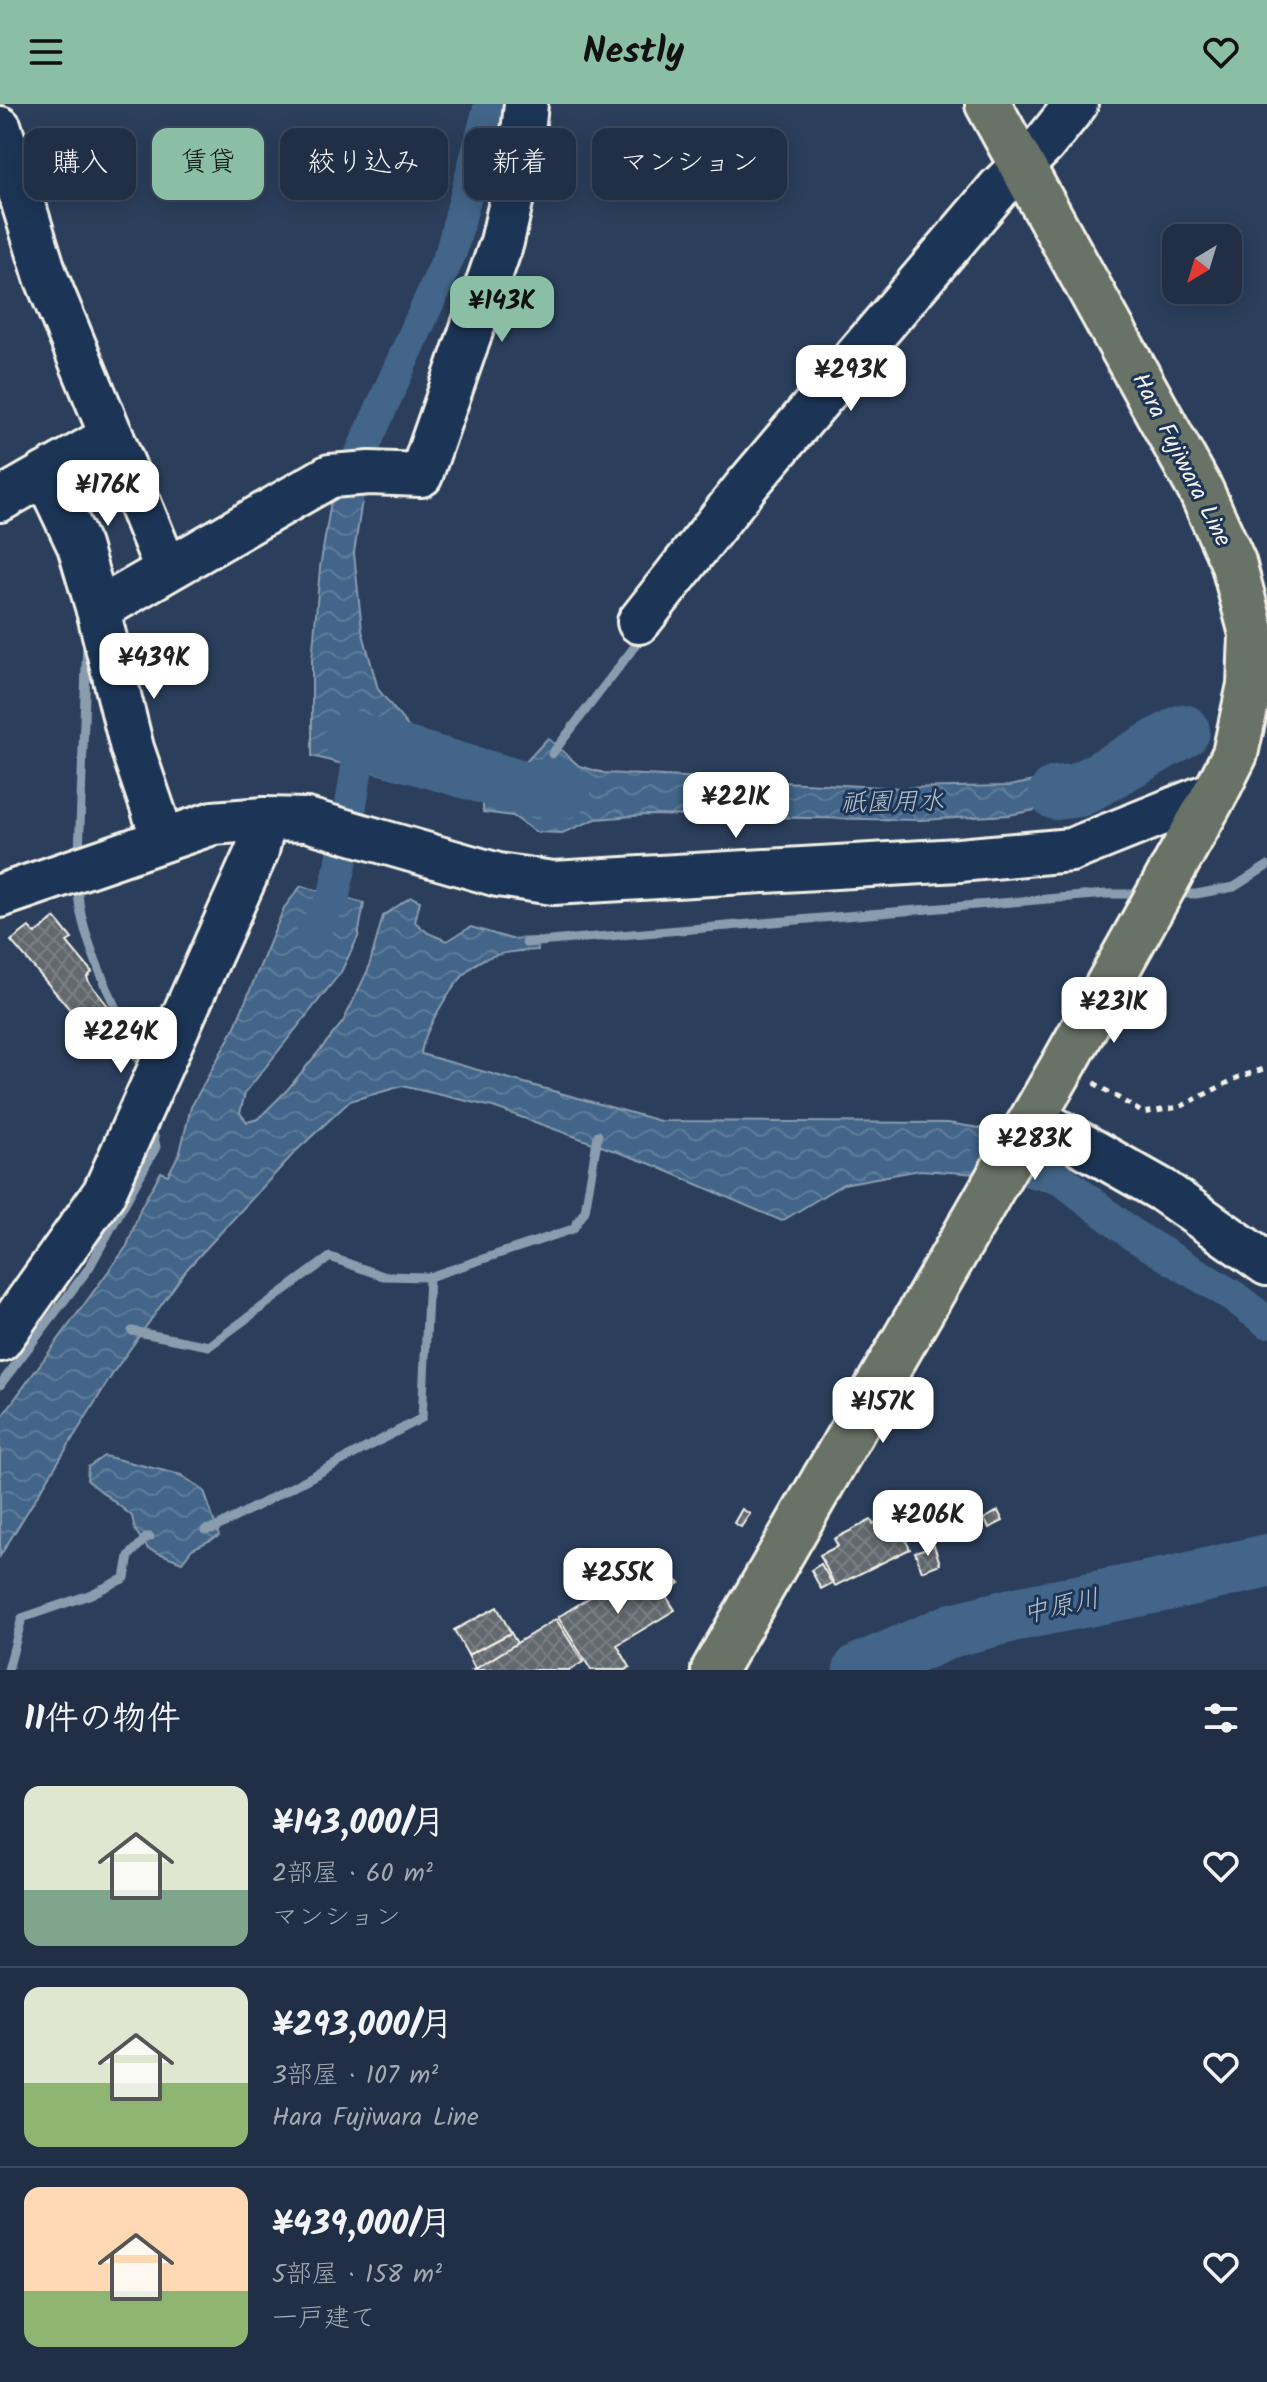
<!DOCTYPE html>
<html lang="ja">
<head>
<meta charset="utf-8">
<style>
  :root { --surface:#202f45; --page:#28374c; --text:#f1f3f6; --muted:#a2a9b3; --line:#3d4a5e; --accent:#8abfa5 }
  body { margin:0; font-family:Kalam,"Klee One",sans-serif; background:var(--page); color:var(--text); height:100vh; display:flex; flex-direction:column; font-size:30px; white-space:nowrap }
  * { box-sizing:border-box; margin:0 }
  p { font-size:26px; color:var(--muted) }
  .icon { flex:none; width:44px; height:44px; fill:none; stroke:currentColor; stroke-width:2; stroke-linecap:round; stroke-linejoin:round }
  .map { position:relative; height:1566px; overflow:hidden }
  .details { display:flex; flex-direction:column; background:var(--surface); flex:1 }
  .details>* { flex:none }
  .hud { position:absolute; left:24px; top:24px; width:800px; height:72px; display:flex; gap:16px }
  .needle { width:52px; rotate:218deg }
  .buttons { position:absolute; left:1162px; top:120px; display:grid; gap:16px }
  .buttons a { display:grid; place-items:center; width:80px; height:80px; border-radius:16px; background:var(--surface); box-shadow:0 4px 20px #0003,0 0 0 2px var(--line); font-size:40px }
  .price { position:absolute; translate:-50% -68px; padding:0 18px; border-radius:16px; background:#fff; color:#222; font-size:26px; line-height:52px; filter:drop-shadow(0 2px 4px #0008) }
  .price::after { content:''; position:absolute; left:50%; top:48px; width:24px; height:18px; margin-left:-12px; background:inherit; clip-path:polygon(0 0,100% 0,50% 100%) }
  .price.on { background:var(--accent); color:#111 }
  ul { padding:0; list-style:none }
  li { display:flex; align-items:center; gap:24px; height:200px; padding:0 24px }
  li+li { border-top:2px solid var(--line) }
  li span { display:grid; place-items:center; flex:none; width:224px; height:160px; border-radius:16px; color:#555 }
  li>.icon { margin-inline-start:auto }
  span .icon { width:96px; height:96px; fill:#fffc; stroke-width:1 }
  li b { font-size:34px }
  h2 { display:flex; justify-content:space-between; align-items:center; height:96px; padding:0 24px; font-size:34px }
  .tag { padding:0 28px; border-radius:16px; background:var(--surface); box-shadow:0 4px 20px #0003,0 0 0 2px var(--line); font-size:28px; line-height:72px }
  .tag.on { background:var(--accent); color:#111 }
  header { display:flex; justify-content:space-between; align-items:center; height:104px; padding:0 24px; background:var(--accent); color:#111; font-size:36px; font-weight:800 }
  .map>svg:first-child { display:block }
  .water { fill:url(#water-waves); stroke:#8a9daf; stroke-width:2 }
  .lines { fill:none; stroke-linecap:round; stroke-linejoin:round }
  .stream { stroke:#8a9daf; stroke-width:9 }
  .canal { stroke:#436589; stroke-width:32 }
  .river { stroke:#436589; stroke-width:54 }
  .building { fill:url(#building-cross-hatch); stroke:#f4f1e8; stroke-width:2 }
  .minor-casing { stroke:#f4f1e8; stroke-width:48 }
  .major-casing { stroke:#f4f1e8; stroke-width:50 }
  .path { stroke:#f4f1e8; stroke-width:5; stroke-dasharray:6 6; stroke-linecap:butt }
  .minor { stroke:#1d3557; stroke-width:42 }
  .major { stroke:#697266; stroke-width:44 }
  .labels { text-anchor:middle; dominant-baseline:central; stroke-width:6; stroke-linejoin:round; paint-order:stroke }
  .street-label { font-size:24px; fill:#f4f1e8; stroke:#1d3557 }
  .water-label { font-size:26px; font-style:italic; fill:#b6c0c7; stroke:#1d3557 }
</style>
</head>
<body>
<header><svg class="icon" aria-label="menu" viewBox="0 0 24 24"><path d="M4 6h16M4 12h16M4 18h16"/></svg>Nestly<svg class="icon" aria-label="heart" viewBox="0 0 24 24"><path d="M12 20l-8-8c-3-5 5-10 8-4 3-6 11-1 8 4z"/></svg></header>
<div class="map">
<svg width="1267" height="1566" viewBox="0 0 1267 1566">
  <defs>
    <pattern id="water-waves" width="16" height="10" patternUnits="userSpaceOnUse" patternTransform="scale(2)"><rect width="16" height="10" fill="#436589"/><path d="M0 5q4-4 8 0t8 0" fill="none" stroke="#5f7c9a"/></pattern>
    <pattern id="building-cross-hatch" width="8" height="8" patternUnits="userSpaceOnUse" patternTransform="scale(2)"><rect width="8" height="8" fill="#62696e"/><path d="M0 0l8 8M0 8l8-8" fill="none" stroke="#797f83"/></pattern>
  </defs>
  <rect width="100%" height="100%" fill="#2b3f5c"/>
  <filter id="ink" filterUnits="userSpaceOnUse"><feTurbulence type="fractalNoise" baseFrequency=".0125" numOctaves="2"/><feDisplacementMap in="SourceGraphic" scale="16" xChannelSelector="R" yChannelSelector="G"/><feConvolveMatrix kernelMatrix="1 2 1 2 8 2 1 2 1" color-interpolation-filters="sRGB"/></filter>
  <g filter="url(#ink)">
    <g class="water">
      <polygon points="364,383 354,449 362,526 378,585 421,639 407,677 312,652 312,557 320,464 333,385"/>
      <polygon points="548,634 579,662 604,669 901,684 1009,682 1070,670 1114,641 1127,673 1114,685 1077,698 1009,711 921,716 646,711 596,715 562,729 536,728 513,712 483,708 483,691 495,669 524,660"/>
      <path d="M301,782l63,17 -6,34 -17,35 -96,121 -5,20 7,9 11,-3 30,-30 55,-67 25,-52 15,-54 28,-19 9,4 -5,21 13,11 19,8 24,-14 40,12 26,-1 1,12c-19,1 -38,2 -56,10 -23,11 -59,69 -61,94l239,67 288,2 56,9 -26,42 -58,-4 -77,14 -61,37 -131,-57 -158,-57 -91,-21 -52,15 -54,50 -109,118 -72,101 -115,186v-137l127,-173 14,-39 20,-35 7,3 12,-23 11,-45 43,-78 50,-121z"/>
      <polygon points="104,1352 181,1371 204,1387 219,1432 192,1445 182,1458 148,1445 135,1426 132,1412 87,1376 88,1363"/>
    </g>
    <g class="lines">
      <g class="stream">
        <polyline points="552,650 645,529"/>
        <polyline points="79,750 87,538"/>
        <path d="M78,778c-3,52 45,136 64,188"/>
        <polyline points="1175,790 1196,790 1234,783 1267,762"/>
        <polyline points="526,839 1106,790 1145,790"/>
        <polyline points="132,1227 209,1242 330,1153 383,1172 429,1173"/>
        <polyline points="0,1281 89,1164 156,1043 152,1022"/>
        <polyline points="205,1426 215,1424 422,1314 429,1173 573,1125 585,1107 598,1031"/>
        <polyline points="8,1566 22,1514 89,1491 125,1474 129,1452 147,1433 150,1433"/>
      </g>
      <g class="canal">
        <polyline points="348,391 354,365 451,148 490,0"/>
        <polyline points="349,621 357,663 351,701"/>
        <polyline points="313,830 334,791 345,741"/>
        <polyline points="985,1056 1061,1075 1133,1131 1233,1192 1267,1218"/>
      </g>
      <g class="river">
        <polyline points="351,634 526,685 564,687"/>
        <polyline points="1056,689 1079,686 1183,627"/>
        <polyline points="860,1566 953,1526 1017,1510 1172,1479 1267,1457"/>
      </g>
    </g>
    <g class="building">
      <polygon points="55,814 72,835 67,838 92,868 87,873 89,878 108,902 84,922 11,837 29,823 35,830"/>
      <polygon points="742,1405 750,1410 741,1423 734,1419"/>
      <polygon points="998,1407 1003,1417 989,1424 984,1415"/>
      <polygon points="893,1411 910,1445 835,1482 820,1451 838,1442 834,1435 871,1416 873,1420"/>
      <polygon points="934,1441 940,1460 922,1467 915,1448"/>
      <polygon points="647,1458 680,1479 664,1489 675,1506 617,1541 630,1563 625,1566 591,1566 558,1513"/>
      <polygon points="821,1460 832,1479 821,1485 811,1466"/>
      <polygon points="497,1503 511,1529 468,1551 454,1526"/>
      <polygon points="556,1515 583,1558 570,1566 473,1566"/>
      <polygon points="511,1529 517,1539 475,1565 468,1551"/>
    </g>
    <g class="lines">
      <defs>
        <g id="minor">
          <polyline points="0,24 46,173 166,464"/>
          <polyline points="45,370 79,442 98,506"/>
          <polyline points="0,396 112,332"/>
          <polyline points="639,518 747,381 999,84 1044,40 1076,0"/>
          <polyline points="163,735 132,644 98,506 330,372 370,369 421,371 502,138 520,58 526,0"/>
          <polyline points="0,792 213,719 265,715 307,716 498,771 553,779 959,756 1071,746 1216,688"/>
          <polyline points="1033,1013 1162,1086 1267,1160"/>
          <polyline points="0,1236 104,1089 257,747 265,715"/>
        </g>
        <polyline id="major" points="714,1566 1064,960 1216,688 1235,650 1250,581 1252,530 1233,458 1201,387 988,0"/>
      </defs>
      <use href="#minor" class="minor-casing"/>
      <use href="#major" class="major-casing"/>
      <polyline class="path" points="1094,979 1143,1009 1180,1003 1239,973 1267,964"/>
      <use href="#minor" class="minor"/>
      <use href="#major" class="major"/>
    </g>
  </g>
  <g class="labels">
    <g class="street-label">
      <text transform="translate(1181 356) rotate(63)">Hara Fujiwara Line</text>
    </g>
    <g class="water-label">
      <text transform="translate(892 699) rotate(-1)">祇園用水</text>
      <text transform="translate(1061 1503) rotate(-12)">中原川</text>
    </g>
  </g>
</svg>
<div class="buttons">
<a><svg class="needle" viewBox="-14 -14 28 28"><path d="M0-13l5 13h-10z" fill="#e53935"/><path d="M0 13l5-13h-10z" fill="#a2a9b3"/></svg></a>
</div>
<b class="price on" style="left:502px;top:240px">¥143K</b>
<b class="price" style="left:851px;top:309px">¥293K</b>
<b class="price" style="left:108px;top:424px">¥176K</b>
<b class="price" style="left:154px;top:597px">¥439K</b>
<b class="price" style="left:736px;top:736px">¥221K</b>
<b class="price" style="left:1114px;top:941px">¥231K</b>
<b class="price" style="left:121px;top:971px">¥224K</b>
<b class="price" style="left:1035px;top:1078px">¥283K</b>
<b class="price" style="left:883px;top:1341px">¥157K</b>
<b class="price" style="left:928px;top:1454px">¥206K</b>
<b class="price" style="left:618px;top:1512px">¥255K</b>
<div class="hud">
<a class="tag">購入</a>
<a class="tag on">賃貸</a>
<a class="tag">絞り込み</a>
<a class="tag">新着</a>
<a class="tag">マンション</a>
</div>
</div>
<section class="details">
<h2>11件の物件<svg class="icon" aria-label="filters" viewBox="0 0 24 24"><path d="M4 7h16M4 17h16"/><circle cx="9" cy="7" r="2"/><circle cx="15" cy="17" r="2"/></svg></h2>
<ul>
<li><span style="background:linear-gradient(#dfe7d0 65%,#7fa58c 0)"><svg class="icon" aria-label="home" viewBox="0 0 24 24"><path d="M3 11l9-7 9 7M6 9v11h12V9"/></svg></span><div><b>¥143,000/月</b><p>2部屋 · 60 m²</p><p>マンション</p></div><svg class="icon" aria-label="heart" viewBox="0 0 24 24"><path d="M12 20l-8-8c-3-5 5-10 8-4 3-6 11-1 8 4z"/></svg></li>
<li><span style="background:linear-gradient(#dfe7d0 60%,#8fb573 0)"><svg class="icon" aria-label="home" viewBox="0 0 24 24"><path d="M3 11l9-7 9 7M6 9v11h12V9"/></svg></span><div><b>¥293,000/月</b><p>3部屋 · 107 m²</p><p>Hara Fujiwara Line</p></div><svg class="icon" aria-label="heart" viewBox="0 0 24 24"><path d="M12 20l-8-8c-3-5 5-10 8-4 3-6 11-1 8 4z"/></svg></li>
<li><span style="background:linear-gradient(#ffd9b3 65%,#8fb573 0)"><svg class="icon" aria-label="home" viewBox="0 0 24 24"><path d="M3 11l9-7 9 7M6 9v11h12V9"/></svg></span><div><b>¥439,000/月</b><p>5部屋 · 158 m²</p><p>一戸建て</p></div><svg class="icon" aria-label="heart" viewBox="0 0 24 24"><path d="M12 20l-8-8c-3-5 5-10 8-4 3-6 11-1 8 4z"/></svg></li>
</ul>
</section>
</body>
</html>
